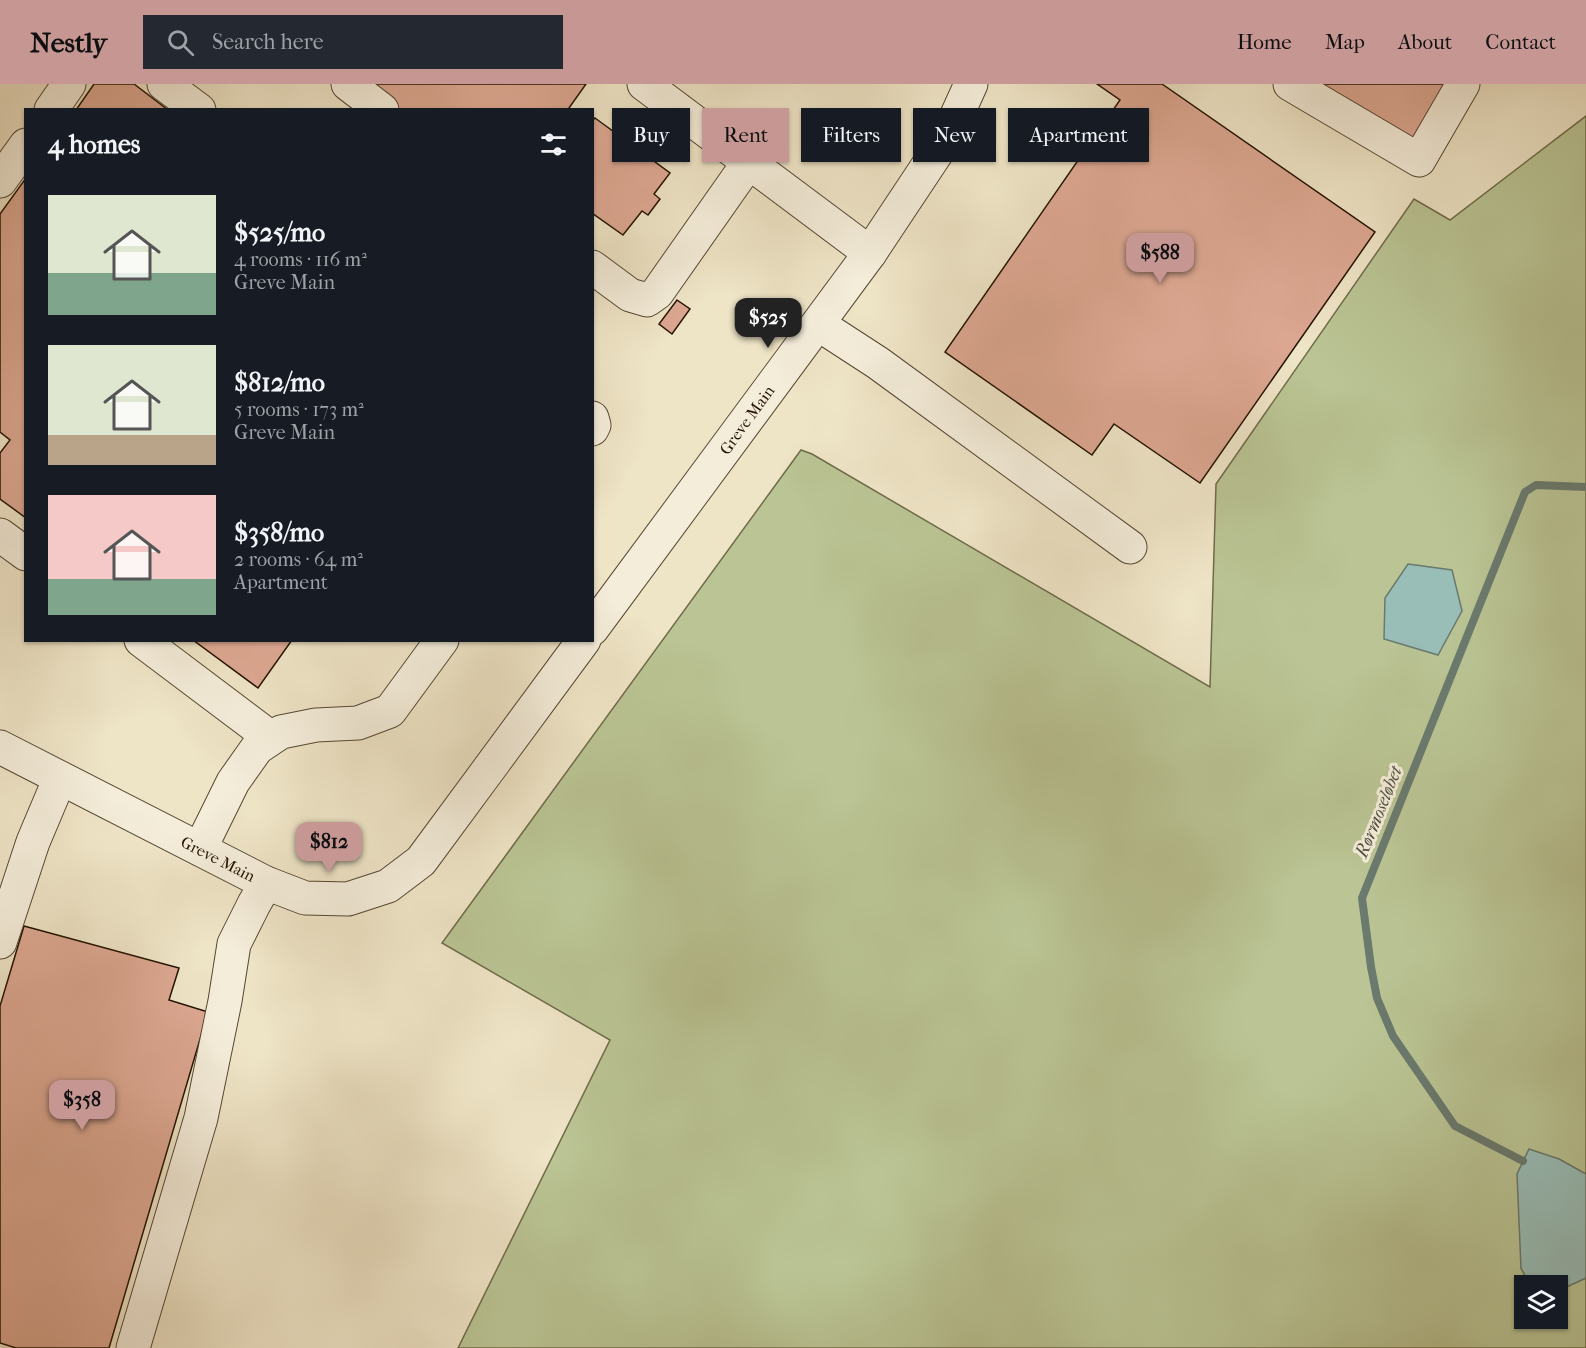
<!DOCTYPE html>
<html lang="en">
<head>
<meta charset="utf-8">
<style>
  :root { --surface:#171b24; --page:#242831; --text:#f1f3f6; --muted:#9ea1a6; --accent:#c59692 }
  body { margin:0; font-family:"IM FELL French Canon",serif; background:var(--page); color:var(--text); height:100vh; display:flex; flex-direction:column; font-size:22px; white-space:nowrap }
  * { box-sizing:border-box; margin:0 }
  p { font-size:20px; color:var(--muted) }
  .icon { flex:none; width:33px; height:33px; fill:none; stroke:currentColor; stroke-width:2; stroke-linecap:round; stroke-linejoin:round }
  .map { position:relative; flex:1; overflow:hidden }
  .sheet { position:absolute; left:24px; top:24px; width:570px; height:534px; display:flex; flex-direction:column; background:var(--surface); border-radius:0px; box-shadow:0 2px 4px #0004 }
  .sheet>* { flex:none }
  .hud { position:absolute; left:612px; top:24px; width:570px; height:54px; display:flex; gap:12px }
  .buttons { position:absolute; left:1514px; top:1191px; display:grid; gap:12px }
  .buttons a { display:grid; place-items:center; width:54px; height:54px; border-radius:0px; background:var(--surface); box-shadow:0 2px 4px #0004; font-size:30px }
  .price { position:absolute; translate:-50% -51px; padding:0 14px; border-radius:12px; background:var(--accent); color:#111; font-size:20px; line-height:39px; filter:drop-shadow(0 2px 3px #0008) }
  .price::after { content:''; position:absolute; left:50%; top:36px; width:18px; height:14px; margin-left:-9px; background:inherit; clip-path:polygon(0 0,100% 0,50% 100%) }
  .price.on { background:#222; color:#fff }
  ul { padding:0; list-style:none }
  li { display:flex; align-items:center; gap:18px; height:150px; padding:0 24px }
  li span { display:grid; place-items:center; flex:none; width:168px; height:120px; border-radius:0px; color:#555 }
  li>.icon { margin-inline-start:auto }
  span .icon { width:72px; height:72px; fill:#fffc; stroke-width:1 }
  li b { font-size:26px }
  h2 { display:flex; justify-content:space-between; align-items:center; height:72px; padding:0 24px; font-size:26px }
  .tag { padding:0 21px; border-radius:0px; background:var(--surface); box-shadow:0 2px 4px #0004; font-size:21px; line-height:54px }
  .tag.on { background:var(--accent); color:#111 }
  header { display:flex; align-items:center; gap:36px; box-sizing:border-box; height:84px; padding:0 30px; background:var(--accent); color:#111 }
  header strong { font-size:28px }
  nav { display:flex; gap:33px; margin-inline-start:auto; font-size:21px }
  .search { width:420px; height:54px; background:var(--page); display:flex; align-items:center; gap:15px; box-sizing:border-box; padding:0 21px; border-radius:0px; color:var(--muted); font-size:22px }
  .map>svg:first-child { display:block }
  .green { fill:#bac494; stroke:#6f6c4a; stroke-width:1.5 }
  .water { fill:#99beb8; stroke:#6a7a6e; stroke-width:1.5 }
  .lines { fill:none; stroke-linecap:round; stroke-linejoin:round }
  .stream { stroke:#6a7a6e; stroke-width:8 }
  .building { fill:#dca791; stroke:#241300; stroke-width:1.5 }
  .minor-casing { stroke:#564732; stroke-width:35 }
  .minor { stroke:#f4edda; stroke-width:33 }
  .labels { text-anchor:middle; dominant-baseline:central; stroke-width:6; stroke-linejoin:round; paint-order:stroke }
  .street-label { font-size:16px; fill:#241300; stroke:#f4edda }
  .water-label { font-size:18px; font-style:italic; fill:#4d4f40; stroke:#f4edda }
</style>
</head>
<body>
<header>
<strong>Nestly</strong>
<div class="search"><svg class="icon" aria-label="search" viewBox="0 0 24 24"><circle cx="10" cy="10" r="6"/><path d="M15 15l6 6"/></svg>Search here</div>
<nav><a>Home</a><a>Map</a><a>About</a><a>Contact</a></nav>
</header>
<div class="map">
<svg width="1586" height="1264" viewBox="0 0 1586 1264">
  <rect width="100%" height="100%" fill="#eee4c6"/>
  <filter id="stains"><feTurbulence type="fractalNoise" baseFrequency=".00333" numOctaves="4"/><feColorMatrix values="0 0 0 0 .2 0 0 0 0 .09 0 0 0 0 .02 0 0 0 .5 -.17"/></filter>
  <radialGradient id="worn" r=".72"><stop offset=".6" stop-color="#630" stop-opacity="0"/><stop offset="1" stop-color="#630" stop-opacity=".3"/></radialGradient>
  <polygon class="green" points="1586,32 1586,1090 1559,1075 1521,1184 1530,1201 1524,1202 1524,1234 1557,1234 1557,1207 1586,1194 1586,1264 458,1264 610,956 442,859 801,366 812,370 1210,603 1216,400 1414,115 1450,136"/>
  <g class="water">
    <polygon points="1408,480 1452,486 1462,527 1438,571 1384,555 1385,514"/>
    <polygon points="1529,1065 1559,1075 1586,1090 1586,1194 1560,1206 1557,1207 1557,1202 1530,1201 1521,1184 1517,1090"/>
  </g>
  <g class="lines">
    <polyline class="stream" points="1523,1077 1455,1042 1393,952 1377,914 1371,883 1362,814 1525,408 1536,401 1586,403"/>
  </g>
  <g class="building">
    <polygon points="94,0 134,0 168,26 76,26"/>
    <polygon points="362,0 586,0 569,24 571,26 398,26"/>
    <polygon points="1097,0 1162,0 1375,148 1200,399 1114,340 1092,371 945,268 1120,16"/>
    <polygon points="1299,0 1449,0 1412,66"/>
    <polygon points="595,34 670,89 654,110 660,115 648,131 642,127 623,151 592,129 592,37"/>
    <polygon points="26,94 26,434 0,415 0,369 10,356 0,348 0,130"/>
    <polygon points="677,216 690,225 672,250 659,240"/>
    <polygon points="193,556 292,556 258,604"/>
    <polygon points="24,842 179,884 169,916 208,928 109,1264 16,1264 0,1259 0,922"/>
  </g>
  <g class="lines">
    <defs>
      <g id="minor">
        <polyline points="164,0 199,26"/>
        <polyline points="348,0 382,26"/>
        <polyline points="644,0 870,169"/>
        <polyline points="1290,0 1419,76 1463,0"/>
        <polyline points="51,26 69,0"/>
        <polyline points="0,97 26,61"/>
        <polyline points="592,183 630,211 647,216 657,209 749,78"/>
        <polyline points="818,240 878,279 1130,463"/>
        <polyline points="592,334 594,341 592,345"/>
        <polyline points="0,451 26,470"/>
        <polyline points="592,545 870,169 947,53 971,0"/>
        <polyline points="141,556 271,654"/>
        <polyline points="0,663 266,799 305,814 348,815 388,802 421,777 584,556"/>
        <polyline points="200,765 233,698 257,664 281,648 316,641 358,639 390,627 442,556"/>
        <polyline points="0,858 33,758 60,694"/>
        <polyline points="133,1264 201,1034 225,917 234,860 254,820 266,799"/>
      </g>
    </defs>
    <use href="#minor" class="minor-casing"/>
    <use href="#minor" class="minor"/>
  </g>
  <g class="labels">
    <g class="street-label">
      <text transform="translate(747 336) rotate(-54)">Greve Main</text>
      <text transform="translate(218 775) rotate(27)">Greve Main</text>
    </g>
    <g class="water-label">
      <text transform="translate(1379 728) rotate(-68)">Rørmoseløbet</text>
    </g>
  </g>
  <rect width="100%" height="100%" filter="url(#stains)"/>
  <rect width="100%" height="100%" fill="url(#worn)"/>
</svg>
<div class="buttons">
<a><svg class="icon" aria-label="layers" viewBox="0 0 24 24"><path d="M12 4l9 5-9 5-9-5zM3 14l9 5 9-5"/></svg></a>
</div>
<b class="price" style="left:1160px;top:200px">$588</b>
<b class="price on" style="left:768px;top:265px">$525</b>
<b class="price" style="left:329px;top:789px">$812</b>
<b class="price" style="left:82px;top:1047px">$358</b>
<div class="hud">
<a class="tag">Buy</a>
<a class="tag on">Rent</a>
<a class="tag">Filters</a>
<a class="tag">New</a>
<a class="tag">Apartment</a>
</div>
<section class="sheet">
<h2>4 homes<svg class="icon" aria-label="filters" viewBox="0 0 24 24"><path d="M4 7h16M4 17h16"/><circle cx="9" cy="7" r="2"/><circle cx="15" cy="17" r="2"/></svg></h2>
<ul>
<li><span style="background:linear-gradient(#dfe7d0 65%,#7fa58c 0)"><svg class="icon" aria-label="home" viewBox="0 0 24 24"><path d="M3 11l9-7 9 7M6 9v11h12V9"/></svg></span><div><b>$525/mo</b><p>4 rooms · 116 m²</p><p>Greve Main</p></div></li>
<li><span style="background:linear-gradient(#dfe7d0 75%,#b9a48a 0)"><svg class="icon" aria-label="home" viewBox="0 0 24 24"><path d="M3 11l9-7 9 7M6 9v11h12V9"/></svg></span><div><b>$812/mo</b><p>5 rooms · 173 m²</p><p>Greve Main</p></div></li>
<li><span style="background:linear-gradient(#f6c9c9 70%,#7fa58c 0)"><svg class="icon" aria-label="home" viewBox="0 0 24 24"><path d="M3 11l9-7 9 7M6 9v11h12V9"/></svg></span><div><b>$358/mo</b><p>2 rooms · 64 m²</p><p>Apartment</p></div></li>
</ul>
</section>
</div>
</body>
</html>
